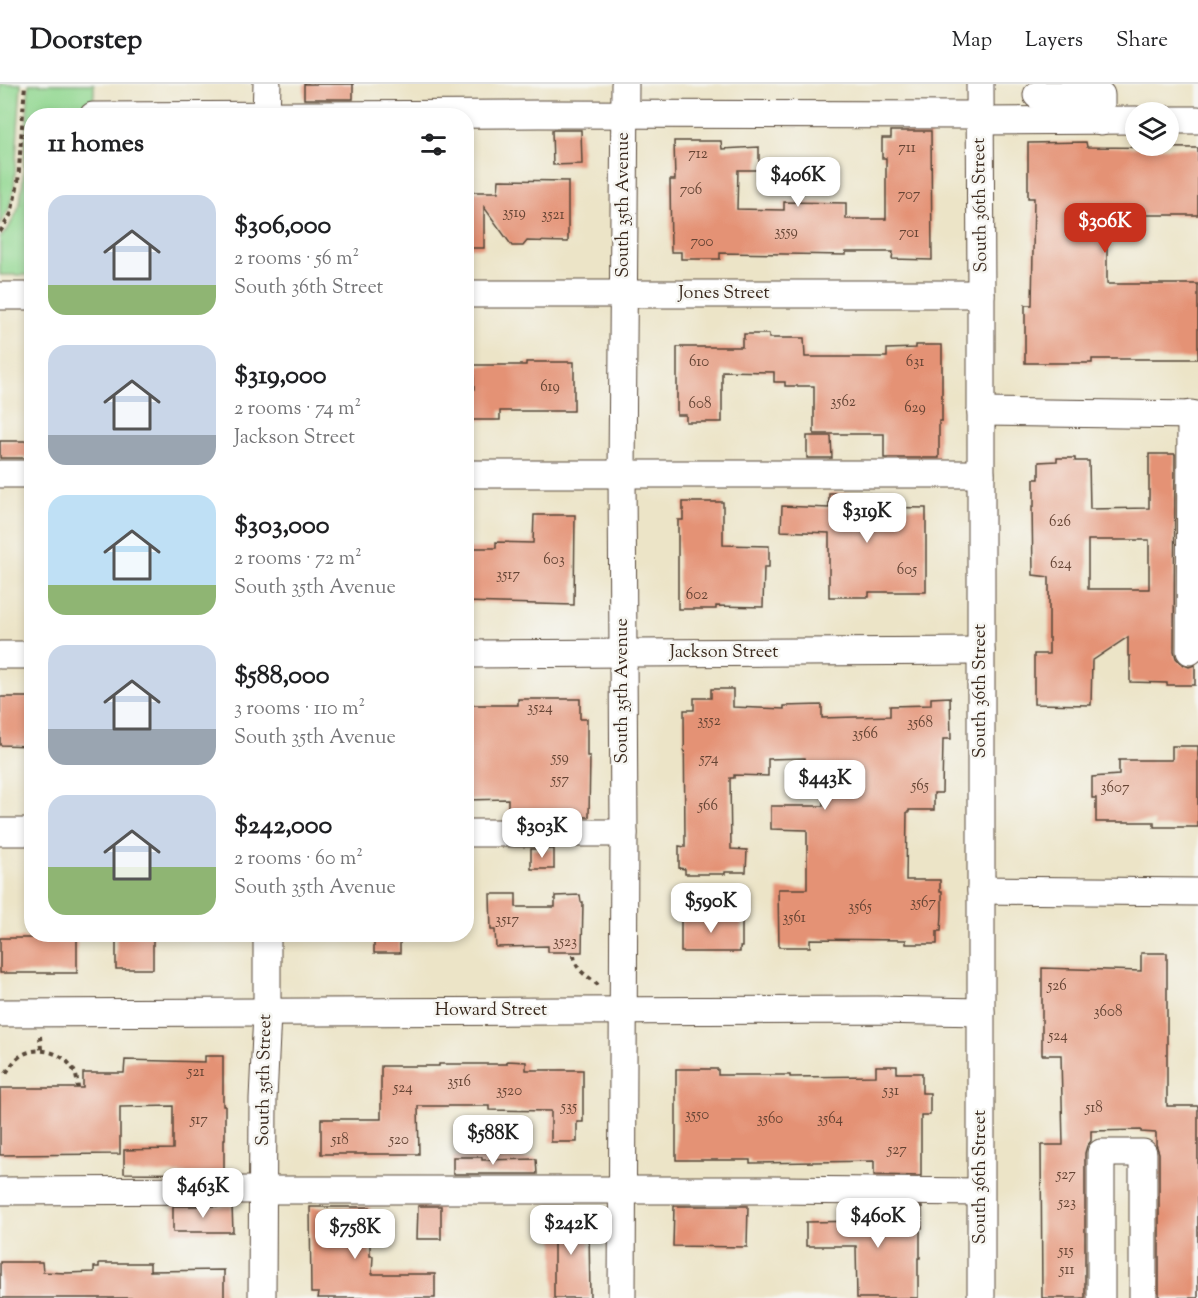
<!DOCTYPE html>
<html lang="en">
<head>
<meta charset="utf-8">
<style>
  :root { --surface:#fff; --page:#f6f6f6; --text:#202124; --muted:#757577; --line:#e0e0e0; --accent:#c8321e }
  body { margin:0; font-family:"Sorts Mill Goudy",serif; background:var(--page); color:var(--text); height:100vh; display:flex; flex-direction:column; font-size:22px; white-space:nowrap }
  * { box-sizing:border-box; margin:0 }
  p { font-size:20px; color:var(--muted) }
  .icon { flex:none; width:33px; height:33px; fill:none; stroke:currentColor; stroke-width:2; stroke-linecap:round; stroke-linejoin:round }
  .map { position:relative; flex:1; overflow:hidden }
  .panel { position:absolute; left:24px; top:24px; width:450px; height:834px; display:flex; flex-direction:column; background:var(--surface); border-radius:24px; box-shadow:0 3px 9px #0003 }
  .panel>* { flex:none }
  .buttons { position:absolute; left:1125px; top:18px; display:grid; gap:12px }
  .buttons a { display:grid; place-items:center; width:54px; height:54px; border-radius:50%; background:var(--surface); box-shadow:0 3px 9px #0003; font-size:30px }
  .price { position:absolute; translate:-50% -51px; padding:0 14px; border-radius:12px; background:#fff; color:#222; font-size:20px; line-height:39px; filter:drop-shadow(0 2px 3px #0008) }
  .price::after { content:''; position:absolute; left:50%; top:36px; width:18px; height:14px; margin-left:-9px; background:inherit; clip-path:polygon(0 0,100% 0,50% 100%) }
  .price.selected { background:var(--accent); color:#fff }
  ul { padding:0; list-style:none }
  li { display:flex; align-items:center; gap:18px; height:150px; padding:0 24px }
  li span { display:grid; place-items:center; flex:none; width:168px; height:120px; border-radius:18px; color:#555 }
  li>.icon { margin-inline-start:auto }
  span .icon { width:72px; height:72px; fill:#fffc; stroke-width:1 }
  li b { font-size:26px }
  h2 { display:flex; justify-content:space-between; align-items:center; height:72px; padding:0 24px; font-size:26px }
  header { display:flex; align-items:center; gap:36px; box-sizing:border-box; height:84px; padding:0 30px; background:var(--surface); border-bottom:2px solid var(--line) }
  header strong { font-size:28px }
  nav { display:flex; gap:33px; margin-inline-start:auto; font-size:21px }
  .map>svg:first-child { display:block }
  .green { fill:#91d790; stroke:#668057; stroke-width:1.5 }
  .building { fill:#e49274; fill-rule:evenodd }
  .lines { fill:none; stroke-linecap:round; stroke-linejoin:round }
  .minor-casing { stroke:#564637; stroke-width:29 }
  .path { stroke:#564637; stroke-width:4; stroke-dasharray:4.5 4.5; stroke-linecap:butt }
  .minor { stroke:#fff; stroke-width:27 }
  .labels { text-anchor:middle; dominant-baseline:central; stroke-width:5; stroke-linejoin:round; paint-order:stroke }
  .number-label { font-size:15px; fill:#654434 }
  .street-label { font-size:18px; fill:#3b2a1e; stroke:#f6f6f2 }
</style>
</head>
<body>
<header>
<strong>Doorstep</strong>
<nav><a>Map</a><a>Layers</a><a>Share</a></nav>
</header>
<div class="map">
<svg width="1198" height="1214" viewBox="0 0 1198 1214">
  <rect width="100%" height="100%" fill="#f6f6f2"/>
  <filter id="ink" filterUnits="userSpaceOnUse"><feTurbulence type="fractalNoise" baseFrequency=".0167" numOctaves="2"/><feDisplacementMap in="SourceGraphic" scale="12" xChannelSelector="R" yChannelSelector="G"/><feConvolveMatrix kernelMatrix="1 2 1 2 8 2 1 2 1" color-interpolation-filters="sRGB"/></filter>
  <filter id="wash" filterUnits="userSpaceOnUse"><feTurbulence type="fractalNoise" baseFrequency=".008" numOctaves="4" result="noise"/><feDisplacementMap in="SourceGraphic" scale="24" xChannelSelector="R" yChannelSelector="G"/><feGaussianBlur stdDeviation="1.35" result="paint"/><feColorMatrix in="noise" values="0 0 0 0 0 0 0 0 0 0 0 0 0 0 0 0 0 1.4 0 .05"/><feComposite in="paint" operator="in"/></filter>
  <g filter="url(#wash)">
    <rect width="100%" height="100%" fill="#ece4c7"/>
    <g class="green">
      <polygon points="0,0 21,0 14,104 9,125 0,141"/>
      <polygon points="29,0 94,0 94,10 91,31 32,32 31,191 0,191 0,154 8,145 17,128 20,119 23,98"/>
    </g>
    <g id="blocks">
      <g class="building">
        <rect x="304" y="0" width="49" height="15"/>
        <polygon points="552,46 581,46 582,80 553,81"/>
        <polygon points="891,47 931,47 932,176 892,175 893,168 846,168 846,171 720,169 720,175 681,175 681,168 671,168 670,96 675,96 674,57 721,57 722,65 759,63 759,86 738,86 737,125 784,126 784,118 846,119 846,135 886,135 886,74 882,74 882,54 891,54"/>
        <polygon points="1086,58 1087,63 1198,64 1198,131 1107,131 1107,200 1198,200 1198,275 1092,275 1092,279 1025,279 1025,221 1032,221 1034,114 1028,114 1028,59"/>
        <polygon points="499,96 568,97 568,158 527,157 523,162 512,162 484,123 484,164 466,164 466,108 498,108"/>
        <polygon points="744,250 769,250 769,254 804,254 805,273 887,273 887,265 916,264 916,261 942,261 942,337 939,337 939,374 884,374 884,350 814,350 814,302 785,302 785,298 774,298 774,288 722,287 722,338 686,338 686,331 677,331 677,263 742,263 742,255 744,255"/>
        <polygon points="526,278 574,278 574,327 500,327 500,336 466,336 466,305 474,305 474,281 526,281"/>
        <polygon points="807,352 831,352 832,374 807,374"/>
        <rect x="0" y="357" width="32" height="17"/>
        <path d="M1149,370h26l-1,197 2,7 6,6 7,3 6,-2v20h-28v-2l-37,-1v-26h-2v-19l-36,24 -1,44 -57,-1v-50h15v-77l-16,-2 -1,-69h2v-27h5v-17l18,-1v-3h18v3h14l1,48 59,-1zM1088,456h61v49h-61z"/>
        <polygon points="829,409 869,409 869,423 926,424 926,508 869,508 869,513 829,513 829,449 781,447 782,422 829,424"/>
        <polygon points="683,418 723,418 723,461 769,462 769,483 764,483 763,523 716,522 716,525 678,525 678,436 683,436"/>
        <polygon points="534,431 575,431 574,521 466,518 466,464 496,464 496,458 533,459"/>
        <polygon points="711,605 733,605 733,623 784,625 784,622 822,621 822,634 890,632 890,622 931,621 931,614 950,613 951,655 943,655 942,709 934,709 934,726 909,726 909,728 907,728 906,796 940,796 940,807 942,807 942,830 941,847 937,847 937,860 906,860 906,856 810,855 810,863 779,863 778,805 807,805 807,746 771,745 771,722 823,722 823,686 805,686 805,674 768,675 768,692 734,691 734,694 730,694 731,765 747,766 746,788 725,788 725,790 685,790 685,785 679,784 679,762 685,763 685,757 684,626 694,626 694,614 711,614"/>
        <polygon points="0,613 32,613 32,662 0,661"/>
        <polygon points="518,615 580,615 580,635 587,635 587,672 590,672 589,733 508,733 508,715 466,716 466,621 518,621"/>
        <polygon points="1172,662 1198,662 1198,743 1154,743 1154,738 1096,738 1096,714 1092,714 1092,693 1119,691 1119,676 1172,676"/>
        <rect x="531" y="765" width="23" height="20"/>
        <polygon points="490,810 516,810 516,823 555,823 555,812 580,811 581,818 583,818 582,868 548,868 548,862 496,863 495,846 491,846"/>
        <polygon points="681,831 742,832 742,863 740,863 740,868 681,868"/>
        <polygon points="51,850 77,850 77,889 0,889 0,854 51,854"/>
        <rect x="116" y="850" width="37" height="35"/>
        <rect x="374" y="850" width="26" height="19"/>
        <polygon points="1141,869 1167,869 1167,1022 1198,1022 1198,1214 1159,1214 1159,1069 1156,1060 1156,1049 1141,1048 1141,1046 1091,1047 1091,1057 1087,1062 1085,1069 1085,1214 1042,1214 1041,1061 1063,1061 1061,971 1042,971 1042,884 1141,887"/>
        <polygon points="205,972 223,972 223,1022 225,1022 225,1055 224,1055 224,1090 124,1089 124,1066 173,1065 173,1022 120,1023 120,1070 0,1071 0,1004 83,1004 83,989 124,989 125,976 205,978"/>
        <polygon points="507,977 526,978 526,986 583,986 583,1038 577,1038 577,1058 551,1058 551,1027 489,1026 489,1022 418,1022 419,1070 321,1070 321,1035 381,1035 381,982 439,982 439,980 507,980"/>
        <polygon points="876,982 897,982 897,989 922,989 922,1009 930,1009 930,1031 921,1031 921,1092 874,1091 874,1077 750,1079 750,1076 676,1076 676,985 718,985 718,991 790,991 790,993 876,992"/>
        <polygon points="453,1073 482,1073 482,1076 536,1075 537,1090 453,1090"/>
        <polygon points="173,1122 232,1122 233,1148 173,1148"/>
        <polygon points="418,1122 441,1122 441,1155 417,1155"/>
        <polygon points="674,1122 748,1122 747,1163 673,1162"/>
        <polygon points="310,1123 370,1123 370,1172 373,1172 372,1190 435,1190 435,1214 318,1214 319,1209 311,1209"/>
        <polygon points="866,1123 922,1123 922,1144 920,1144 920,1174 918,1174 918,1214 857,1214 856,1162 806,1162 806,1138 866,1137"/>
        <polygon points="554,1127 581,1127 581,1142 589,1142 590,1214 554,1214"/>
        <polygon points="0,1178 42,1178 43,1188 66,1189 94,1188 94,1183 99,1183 99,1179 150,1179 150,1187 224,1186 224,1214 0,1214"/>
      </g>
    </g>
  </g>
  <g filter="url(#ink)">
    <use href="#blocks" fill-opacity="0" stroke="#564637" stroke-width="1.5"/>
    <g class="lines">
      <defs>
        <g id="minor">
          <polyline points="980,0 981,210 981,1214"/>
          <polyline points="1037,11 1101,11 1101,37"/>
          <polyline points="93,32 540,30 979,31"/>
          <polyline points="266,32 267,0"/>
          <polyline points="1168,36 1198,36"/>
          <polyline points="980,37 1136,36"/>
          <polyline points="466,210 981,210"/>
          <polyline points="0,212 32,212"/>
          <polyline points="981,328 1198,331"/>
          <polyline points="0,390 32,390"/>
          <polyline points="466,390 981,390"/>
          <polyline points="1190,567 1191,330"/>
          <polyline points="466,570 981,567"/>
          <polyline points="0,571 32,571"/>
          <polyline points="0,748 32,748"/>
          <polyline points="466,749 624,749"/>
          <polyline points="981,806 1198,808"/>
          <polyline points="0,929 876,926 981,928"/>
          <polyline points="0,1107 242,1106 774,1106 980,1108"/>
          <polyline points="262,1214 263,1015 267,929 267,850"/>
          <polyline points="622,1214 624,749 622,390 625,0"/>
          <polyline points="1101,1214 1101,1069 1143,1069 1143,1214"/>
        </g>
      </defs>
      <use href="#minor" class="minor-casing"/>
      <g class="path">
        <polyline points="0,148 11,130 18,99 25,0"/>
        <path d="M574,871c1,16 13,20 24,30"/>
        <polyline points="40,952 41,966"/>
        <path d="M6,989c5,-7 9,-14 16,-18 17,-10 42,-2 51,14 4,6 4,12 5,19"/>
      </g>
      <use href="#minor" class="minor"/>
    </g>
  </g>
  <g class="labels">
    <g class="number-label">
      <text x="907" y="64">711</text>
      <text x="698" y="70">712</text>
      <text x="691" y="106">706</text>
      <text x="909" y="111">707</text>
      <text x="514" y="129">3519</text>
      <text x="553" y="131">3521</text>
      <text x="786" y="148">3559</text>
      <text x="909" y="149">701</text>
      <text x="702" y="158">700</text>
      <text x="699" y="278">610</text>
      <text x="915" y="278">631</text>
      <text x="550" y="303">619</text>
      <text x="843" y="318">3562</text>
      <text x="700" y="320">608</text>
      <text x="915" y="324">629</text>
      <text x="1060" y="438">626</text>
      <text x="554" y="476">603</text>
      <text x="1061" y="480">624</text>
      <text x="907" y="486">605</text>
      <text x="508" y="491">3517</text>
      <text x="697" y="511">602</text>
      <text x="540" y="624">3524</text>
      <text x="709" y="637">3552</text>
      <text x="920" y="639">3568</text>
      <text x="865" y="650">3566</text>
      <text x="560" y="674">559</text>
      <text x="709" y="675">574</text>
      <text x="560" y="696">557</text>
      <text x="920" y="702">565</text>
      <text x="1115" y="704">3607</text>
      <text x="708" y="722">566</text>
      <text x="923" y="819">3567</text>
      <text x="860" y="823">3565</text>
      <text x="794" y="834">3561</text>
      <text x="507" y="836">3517</text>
      <text x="565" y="858">3523</text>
      <text x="1057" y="902">526</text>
      <text x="1108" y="928">3608</text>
      <text x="1058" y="952">524</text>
      <text x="196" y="988">521</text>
      <text x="459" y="998">3516</text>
      <text x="403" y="1004">524</text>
      <text x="509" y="1007">3520</text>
      <text x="891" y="1007">531</text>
      <text x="569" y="1023">535</text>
      <text x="1094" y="1024">518</text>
      <text x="697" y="1031">3550</text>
      <text x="770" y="1035">3560</text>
      <text x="830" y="1035">3564</text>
      <text x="199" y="1036">517</text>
      <text x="340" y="1056">518</text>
      <text x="399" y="1056">520</text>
      <text x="897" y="1066">527</text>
      <text x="1066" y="1091">527</text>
      <text x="1067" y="1119">523</text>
      <text x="1066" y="1167">515</text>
      <text x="1067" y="1186">511</text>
    </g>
    <g class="street-label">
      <text transform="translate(624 121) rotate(-90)">South 35th Avenue</text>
      <text transform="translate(981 121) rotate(-91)">South 36th Street</text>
      <text x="724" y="210">Jones Street</text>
      <text x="724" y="569">Jackson Street</text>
      <text transform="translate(623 607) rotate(-90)">South 35th Avenue</text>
      <text transform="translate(981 607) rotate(-90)">South 36th Street</text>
      <text x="491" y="927">Howard Street</text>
      <text transform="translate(265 996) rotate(-89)">South 35th Street</text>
      <text transform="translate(981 1093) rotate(-90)">South 36th Street</text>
    </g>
  </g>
</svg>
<div class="buttons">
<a><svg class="icon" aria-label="layers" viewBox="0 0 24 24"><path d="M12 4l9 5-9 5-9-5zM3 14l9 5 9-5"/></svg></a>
</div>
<b class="price" style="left:798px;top:124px">$406K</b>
<b class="price selected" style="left:1105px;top:170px">$306K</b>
<b class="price" style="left:867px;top:460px">$319K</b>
<b class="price" style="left:825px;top:727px">$443K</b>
<b class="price" style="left:542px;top:775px">$303K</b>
<b class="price" style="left:711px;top:850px">$590K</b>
<b class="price" style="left:493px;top:1082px">$588K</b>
<b class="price" style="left:203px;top:1135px">$463K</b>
<b class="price" style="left:878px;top:1165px">$460K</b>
<b class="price" style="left:571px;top:1172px">$242K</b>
<b class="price" style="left:355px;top:1176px">$758K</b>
<section class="panel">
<h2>11 homes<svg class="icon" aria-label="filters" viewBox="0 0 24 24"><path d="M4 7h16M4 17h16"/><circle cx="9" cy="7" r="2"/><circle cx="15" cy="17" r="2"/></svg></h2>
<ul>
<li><span style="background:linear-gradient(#c9d6e8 75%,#8fb573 0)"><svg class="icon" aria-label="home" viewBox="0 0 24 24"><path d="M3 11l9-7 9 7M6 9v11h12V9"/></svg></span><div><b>$306,000</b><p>2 rooms · 56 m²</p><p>South 36th Street</p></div></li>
<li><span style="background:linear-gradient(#c9d6e8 75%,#9aa5b1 0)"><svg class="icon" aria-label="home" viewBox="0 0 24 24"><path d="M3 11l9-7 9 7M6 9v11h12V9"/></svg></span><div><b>$319,000</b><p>2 rooms · 74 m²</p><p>Jackson Street</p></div></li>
<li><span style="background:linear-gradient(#bfe0f5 75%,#8fb573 0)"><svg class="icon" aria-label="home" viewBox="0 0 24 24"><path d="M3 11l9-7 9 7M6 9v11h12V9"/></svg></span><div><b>$303,000</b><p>2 rooms · 72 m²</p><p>South 35th Avenue</p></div></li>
<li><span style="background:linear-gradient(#c9d6e8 70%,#9aa5b1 0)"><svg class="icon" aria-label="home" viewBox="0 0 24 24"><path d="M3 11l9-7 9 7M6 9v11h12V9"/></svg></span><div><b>$588,000</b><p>3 rooms · 110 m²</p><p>South 35th Avenue</p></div></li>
<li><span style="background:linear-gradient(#c9d6e8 60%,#8fb573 0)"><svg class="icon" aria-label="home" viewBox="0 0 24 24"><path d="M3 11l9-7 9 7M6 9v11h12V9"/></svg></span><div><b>$242,000</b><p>2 rooms · 60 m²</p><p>South 35th Avenue</p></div></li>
</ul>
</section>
</div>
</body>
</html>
